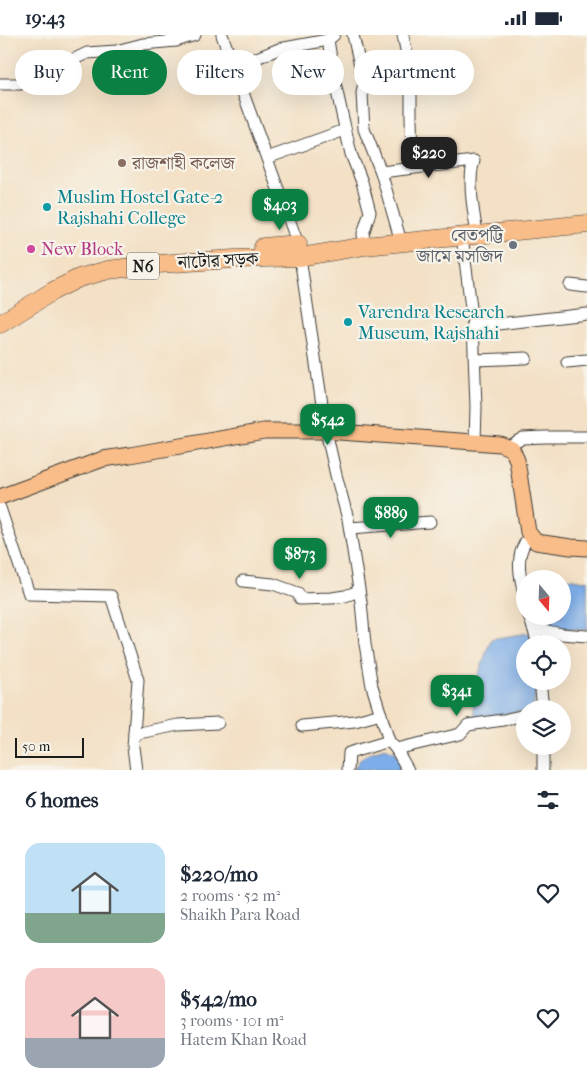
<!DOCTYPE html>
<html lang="en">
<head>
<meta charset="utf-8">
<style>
  :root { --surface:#fff; --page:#f6f6f7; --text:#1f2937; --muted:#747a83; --accent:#0b8043 }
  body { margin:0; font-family:"IM FELL French Canon","Noto Serif Bengali",serif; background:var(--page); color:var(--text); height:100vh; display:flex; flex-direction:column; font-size:19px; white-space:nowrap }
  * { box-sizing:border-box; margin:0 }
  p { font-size:16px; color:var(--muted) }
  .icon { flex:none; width:28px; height:28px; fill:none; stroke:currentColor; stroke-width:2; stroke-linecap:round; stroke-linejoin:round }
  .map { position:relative; height:735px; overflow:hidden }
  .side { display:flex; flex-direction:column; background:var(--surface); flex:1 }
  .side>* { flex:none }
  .hud { position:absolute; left:15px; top:15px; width:558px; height:45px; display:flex; gap:10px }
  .needle { width:32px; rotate:161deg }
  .buttons { position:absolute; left:516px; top:535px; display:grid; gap:10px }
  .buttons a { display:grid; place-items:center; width:55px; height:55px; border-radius:50%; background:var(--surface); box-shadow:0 5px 20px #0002; font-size:25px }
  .scale { position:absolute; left:15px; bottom:12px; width:69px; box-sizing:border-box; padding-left:5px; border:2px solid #1c1c1c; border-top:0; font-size:14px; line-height:18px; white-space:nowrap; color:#1c1c1c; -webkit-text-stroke:4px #f7f3e8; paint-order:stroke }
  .price { position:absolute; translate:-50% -42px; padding:0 11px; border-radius:10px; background:var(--accent); color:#fff; font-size:16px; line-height:32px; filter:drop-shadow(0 1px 2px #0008) }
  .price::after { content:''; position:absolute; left:50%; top:30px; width:15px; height:11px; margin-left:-8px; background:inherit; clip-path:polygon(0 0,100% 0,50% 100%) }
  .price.current { background:#222; color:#fff }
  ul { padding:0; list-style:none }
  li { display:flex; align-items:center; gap:15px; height:125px; padding:0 25px }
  li span { display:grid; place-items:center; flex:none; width:140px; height:100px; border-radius:15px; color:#555 }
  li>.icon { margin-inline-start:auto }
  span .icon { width:60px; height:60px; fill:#fffc; stroke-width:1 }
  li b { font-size:21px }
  h2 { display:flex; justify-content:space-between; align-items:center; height:60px; padding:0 25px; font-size:21px }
  .chip { padding:0 18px; border-radius:22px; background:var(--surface); box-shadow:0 5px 20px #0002; font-size:18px; line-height:45px }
  .chip.current { background:var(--accent); color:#fff }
  .status { display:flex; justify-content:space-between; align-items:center; height:35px; padding:0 25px; background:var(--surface); direction:ltr }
  .status svg { height:14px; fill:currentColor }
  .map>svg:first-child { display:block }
  .water { fill:#7eaee9; stroke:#4d6582 }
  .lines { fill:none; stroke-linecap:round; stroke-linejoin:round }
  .minor-casing { stroke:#3c3935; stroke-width:13 }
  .major-casing { stroke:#3c3935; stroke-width:17 }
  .highway-casing { stroke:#3c3935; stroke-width:19 }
  .minor { stroke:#fff; stroke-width:11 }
  .major { stroke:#f8bd89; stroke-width:15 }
  .highway { stroke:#f8bd89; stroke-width:18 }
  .education-dot { fill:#8d6e63; stroke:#f7f3e8; stroke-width:2 }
  .culture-dot { fill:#0f9aa8; stroke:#f7f3e8; stroke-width:2 }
  .worship-dot { fill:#6b7280; stroke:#f7f3e8; stroke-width:2 }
  .hotel-dot { fill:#d1479c; stroke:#f7f3e8; stroke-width:2 }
  .labels { text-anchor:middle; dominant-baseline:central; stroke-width:4.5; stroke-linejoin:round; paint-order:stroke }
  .shield { fill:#f7f3e8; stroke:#5e5c59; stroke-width:1 }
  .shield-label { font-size:16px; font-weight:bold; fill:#1c1c1c }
  .education-label { font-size:18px; fill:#785e54; stroke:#f7f3e8; text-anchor:start }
  .culture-label { font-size:18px; fill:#0d838f; stroke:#f7f3e8; text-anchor:start }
  .worship-label { font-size:18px; fill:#5b616d; stroke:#f7f3e8; text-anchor:end }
  .hotel-label { font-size:18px; fill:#b23c85; stroke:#f7f3e8; text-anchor:start }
  .street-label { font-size:18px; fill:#1c1c1c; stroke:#f7f3e8 }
</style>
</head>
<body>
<div class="status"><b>19:43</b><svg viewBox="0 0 49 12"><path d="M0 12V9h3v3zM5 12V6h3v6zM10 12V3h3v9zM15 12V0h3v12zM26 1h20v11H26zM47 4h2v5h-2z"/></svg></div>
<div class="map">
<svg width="587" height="735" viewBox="0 0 587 735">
  <rect width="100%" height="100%" fill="#f7f3e8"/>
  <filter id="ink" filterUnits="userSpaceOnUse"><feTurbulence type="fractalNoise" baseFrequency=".02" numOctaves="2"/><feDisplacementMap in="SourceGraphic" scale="10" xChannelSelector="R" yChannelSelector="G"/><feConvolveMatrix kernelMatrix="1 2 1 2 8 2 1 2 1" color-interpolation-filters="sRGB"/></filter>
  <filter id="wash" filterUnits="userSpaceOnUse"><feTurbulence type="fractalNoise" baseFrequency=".0096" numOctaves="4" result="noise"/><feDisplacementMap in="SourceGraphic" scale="20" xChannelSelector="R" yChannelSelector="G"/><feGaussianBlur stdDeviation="1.12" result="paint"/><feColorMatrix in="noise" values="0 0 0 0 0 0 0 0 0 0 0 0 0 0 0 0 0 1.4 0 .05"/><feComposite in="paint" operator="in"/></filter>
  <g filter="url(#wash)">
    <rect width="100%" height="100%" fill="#f3e0c5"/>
    <g class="water">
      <polygon points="562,542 584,546 587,545 587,595 549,592 536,589 533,581 562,581 562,544 560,544"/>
      <polygon points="529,598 534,609 525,609 525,646 537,646 533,674 525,674 525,676 475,683 472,658 491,604"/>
      <path d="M385,713l9,4 12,18h-52c6,-15 16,-17 31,-22z"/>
    </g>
  </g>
  <g filter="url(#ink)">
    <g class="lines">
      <defs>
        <g id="minor">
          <polyline points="222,0 298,209 326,396 336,440 348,484 361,567 365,609 372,651 389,706 396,714 408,735"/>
          <polyline points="334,0 328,5 335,48 351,119 362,147 370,177 363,199 365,211"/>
          <polyline points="353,0 364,48 362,58 364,94 381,137 401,207"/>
          <polyline points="403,0 411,40 411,82 412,133"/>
          <polyline points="234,32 279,14 328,5"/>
          <polyline points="0,49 20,49 44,39 87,18 116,16 143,9 176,6 195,0"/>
          <polyline points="267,123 345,95"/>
          <path d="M381,137l93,-11c-7,19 0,53 3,73"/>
          <polyline points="462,201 473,289 476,372 475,407"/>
          <polyline points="570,250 587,252"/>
          <polyline points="473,289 498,289 587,279"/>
          <polyline points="475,325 526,323"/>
          <polyline points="567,327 587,325"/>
          <polyline points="507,412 523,403 545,402 587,402"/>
          <polyline points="0,473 29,559 111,561 138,645 133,712 136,735"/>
          <polyline points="350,493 430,487"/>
          <polyline points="243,546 273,549 298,558 300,564 332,563 345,561 359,556"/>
          <path d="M525,565c-3,-16 -9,-35 -3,-51 2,-5 5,-10 8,-14"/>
          <path d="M529,581c3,10 7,17 8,28"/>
          <polyline points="533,593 561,599 587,601"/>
          <polyline points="540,646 543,674"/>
          <polyline points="302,691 355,686 381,679"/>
          <polyline points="134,699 178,690 218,688"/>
          <polyline points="543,711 543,735"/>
          <polyline points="396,714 460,699 468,690 503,685 525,680"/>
          <polyline points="348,735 349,718 389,706"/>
        </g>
        <polyline id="major" points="0,462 103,424 130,420 264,396 326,396 500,409 512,414 517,425 528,497 536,507 571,512 587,513"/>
        <g id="highway">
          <polyline points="263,212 298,209"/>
          <polyline points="0,289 53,256 79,243 108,235 158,229 234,224 300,222 365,211 587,189"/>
        </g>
      </defs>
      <use href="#minor" class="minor-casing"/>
      <use href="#major" class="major-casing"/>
      <use href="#highway" class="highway-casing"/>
      <use href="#minor" class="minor"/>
      <use href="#major" class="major"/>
      <use href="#highway" class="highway"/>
    </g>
  </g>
  <circle class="education-dot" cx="122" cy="128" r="5"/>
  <g class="culture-dot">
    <circle cx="47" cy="172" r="5"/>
    <circle cx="348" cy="287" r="5"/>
  </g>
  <circle class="worship-dot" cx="513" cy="210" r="5"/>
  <circle class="hotel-dot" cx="31" cy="214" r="5"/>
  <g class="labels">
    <rect class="shield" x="127" y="217.5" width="32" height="27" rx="4"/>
    <g class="shield-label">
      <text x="143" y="231">N6</text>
    </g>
    <g class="education-label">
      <text x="132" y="128">রাজশাহী কলেজ</text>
    </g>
    <g class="culture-label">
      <text x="57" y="162">Muslim Hostel Gate-2<tspan x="57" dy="21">Rajshahi College</tspan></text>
      <text x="358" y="277">Varendra Research<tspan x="358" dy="21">Museum, Rajshahi</tspan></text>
    </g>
    <g class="worship-label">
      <text x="503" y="200">বেতপট্টি<tspan x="503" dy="21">জামে মসজিদ</tspan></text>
    </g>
    <g class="hotel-label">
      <text x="41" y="214">New Block</text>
    </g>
    <g class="street-label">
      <text transform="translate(218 226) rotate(-3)">নাটোর সড়ক</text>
    </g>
  </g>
</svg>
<div class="buttons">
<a><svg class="needle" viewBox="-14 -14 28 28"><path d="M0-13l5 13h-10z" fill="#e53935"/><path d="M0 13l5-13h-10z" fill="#747a83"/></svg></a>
<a><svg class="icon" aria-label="locate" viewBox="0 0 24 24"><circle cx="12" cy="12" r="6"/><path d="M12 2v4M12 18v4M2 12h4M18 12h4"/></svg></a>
<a><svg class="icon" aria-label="layers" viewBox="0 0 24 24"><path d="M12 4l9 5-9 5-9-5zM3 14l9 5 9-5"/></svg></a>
</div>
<div class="scale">50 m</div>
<b class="price current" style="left:429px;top:144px">$220</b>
<b class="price" style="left:280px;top:196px">$403</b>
<b class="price" style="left:328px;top:411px">$542</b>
<b class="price" style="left:391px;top:504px">$889</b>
<b class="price" style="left:300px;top:545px">$873</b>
<b class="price" style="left:457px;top:682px">$341</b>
<div class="hud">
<a class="chip">Buy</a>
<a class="chip current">Rent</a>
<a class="chip">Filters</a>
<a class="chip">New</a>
<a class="chip">Apartment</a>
</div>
</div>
<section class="side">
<h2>6 homes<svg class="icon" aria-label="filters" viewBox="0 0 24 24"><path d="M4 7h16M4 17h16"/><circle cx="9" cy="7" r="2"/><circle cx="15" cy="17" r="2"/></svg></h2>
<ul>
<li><span style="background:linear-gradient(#bfe0f5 70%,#7fa58c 0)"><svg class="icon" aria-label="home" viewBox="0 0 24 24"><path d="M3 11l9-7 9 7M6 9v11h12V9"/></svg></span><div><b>$220/mo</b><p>2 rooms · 52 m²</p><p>Shaikh Para Road</p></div><svg class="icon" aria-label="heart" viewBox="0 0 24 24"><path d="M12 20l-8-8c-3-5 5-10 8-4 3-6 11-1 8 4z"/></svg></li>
<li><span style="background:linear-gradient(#f6c9c9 70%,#9aa5b1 0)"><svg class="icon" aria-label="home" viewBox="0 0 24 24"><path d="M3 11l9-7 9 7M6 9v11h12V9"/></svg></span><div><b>$542/mo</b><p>3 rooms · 101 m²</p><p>Hatem Khan Road</p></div><svg class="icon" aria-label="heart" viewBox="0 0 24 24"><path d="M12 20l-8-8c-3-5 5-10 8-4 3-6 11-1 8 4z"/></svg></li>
</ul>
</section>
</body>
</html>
